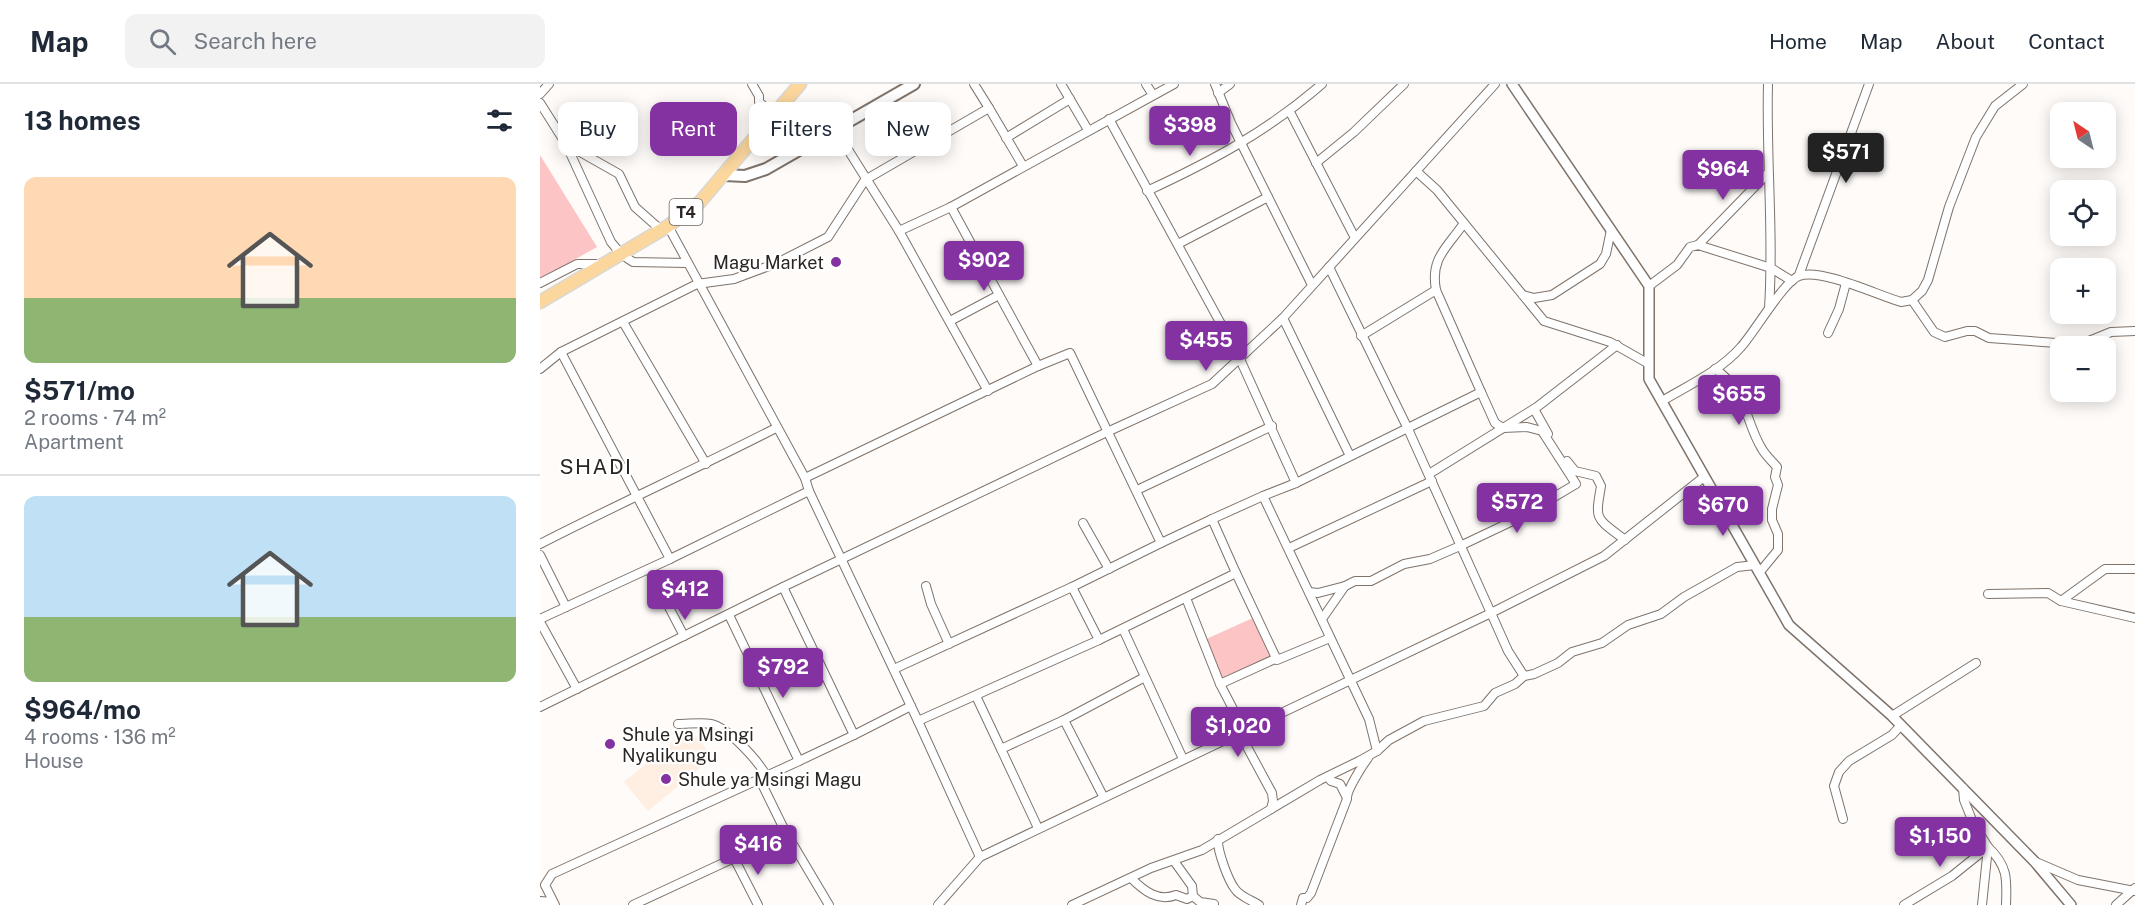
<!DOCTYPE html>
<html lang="en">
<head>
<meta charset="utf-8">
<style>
  :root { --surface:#fff; --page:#f2f2f3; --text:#1f2937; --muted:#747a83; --line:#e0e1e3; --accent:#8432a2 }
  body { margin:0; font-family:"Public Sans",sans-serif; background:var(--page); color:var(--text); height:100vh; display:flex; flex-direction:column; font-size:22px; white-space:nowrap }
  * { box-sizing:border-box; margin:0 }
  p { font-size:20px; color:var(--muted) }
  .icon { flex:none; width:33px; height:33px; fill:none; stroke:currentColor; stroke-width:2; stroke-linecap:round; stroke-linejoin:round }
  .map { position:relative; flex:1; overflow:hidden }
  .panel { display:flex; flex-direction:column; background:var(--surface); width:540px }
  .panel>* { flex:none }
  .hud { position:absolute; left:18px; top:18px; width:570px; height:54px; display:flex; gap:12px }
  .needle { width:39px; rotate:325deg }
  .buttons { position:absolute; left:1510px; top:18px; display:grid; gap:12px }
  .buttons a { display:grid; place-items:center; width:66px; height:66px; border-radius:12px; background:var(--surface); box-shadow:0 3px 15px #0003; font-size:30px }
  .price { position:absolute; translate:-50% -51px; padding:0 14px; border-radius:6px; background:var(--accent); color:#fff; font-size:20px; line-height:39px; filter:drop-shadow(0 2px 3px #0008) }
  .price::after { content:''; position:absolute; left:50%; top:36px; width:18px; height:14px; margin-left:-9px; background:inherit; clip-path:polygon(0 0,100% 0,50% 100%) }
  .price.on { background:#222; color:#fff }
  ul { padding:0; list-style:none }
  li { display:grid; align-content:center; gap:12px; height:318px; padding:0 24px }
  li+li { border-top:2px solid var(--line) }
  li span { display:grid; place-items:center; height:186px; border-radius:12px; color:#555 }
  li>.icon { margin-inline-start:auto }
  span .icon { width:108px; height:108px; fill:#fffc; stroke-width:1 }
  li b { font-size:26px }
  h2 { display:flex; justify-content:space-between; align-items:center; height:72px; padding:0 24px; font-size:26px }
  .pill { padding:0 21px; border-radius:12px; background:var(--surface); box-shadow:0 3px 15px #0003; font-size:21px; line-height:54px }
  .pill.on { background:var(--accent); color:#fff }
  header { display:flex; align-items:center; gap:36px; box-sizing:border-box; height:84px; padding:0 30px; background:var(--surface); border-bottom:2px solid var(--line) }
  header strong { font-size:28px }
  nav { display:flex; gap:33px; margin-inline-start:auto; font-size:21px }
  .search { width:420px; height:54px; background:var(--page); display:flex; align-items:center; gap:15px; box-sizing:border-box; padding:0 21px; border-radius:12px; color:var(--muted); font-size:22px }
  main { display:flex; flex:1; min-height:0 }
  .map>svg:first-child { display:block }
  .built { fill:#ffeee2 }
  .green { fill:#fdc4c5 }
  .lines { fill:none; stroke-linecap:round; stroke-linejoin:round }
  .minor-casing { stroke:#7f736a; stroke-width:10 }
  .tertiary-casing { stroke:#7f736a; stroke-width:12 }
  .secondary-casing { stroke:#7f736a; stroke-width:14 }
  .trunk-casing { stroke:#d9d8d7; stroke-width:15 }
  .minor { stroke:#fff; stroke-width:8 }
  .tertiary { stroke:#fff; stroke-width:9 }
  .secondary { stroke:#fff; stroke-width:10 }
  .trunk { stroke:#fbd79e; stroke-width:12 }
  .poi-dot { fill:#8432a2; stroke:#fff; stroke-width:2 }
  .labels { text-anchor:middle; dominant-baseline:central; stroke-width:4.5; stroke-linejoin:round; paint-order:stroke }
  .shield { fill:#fff; stroke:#6a6664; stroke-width:1.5 }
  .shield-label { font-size:16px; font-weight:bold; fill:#2a2522 }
  .poi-label { font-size:18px; fill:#2a2522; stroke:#fff; text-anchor:start }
  .quarter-label { font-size:21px; letter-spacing:1.5px; fill:#2a2522; stroke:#fff }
</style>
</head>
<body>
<header>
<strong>Map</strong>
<div class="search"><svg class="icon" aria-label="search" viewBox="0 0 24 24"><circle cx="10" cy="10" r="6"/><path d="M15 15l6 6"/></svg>Search here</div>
<nav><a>Home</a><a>Map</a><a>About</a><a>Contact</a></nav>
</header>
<main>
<section class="panel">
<h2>13 homes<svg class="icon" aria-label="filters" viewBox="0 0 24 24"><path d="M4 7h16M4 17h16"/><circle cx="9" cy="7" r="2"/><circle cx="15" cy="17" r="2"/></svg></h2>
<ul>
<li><span style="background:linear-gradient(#ffd9b3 65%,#8fb573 0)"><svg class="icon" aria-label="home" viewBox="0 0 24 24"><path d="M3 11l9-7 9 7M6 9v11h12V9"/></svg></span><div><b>$571/mo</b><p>2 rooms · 74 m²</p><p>Apartment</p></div></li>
<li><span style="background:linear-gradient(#bfe0f5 65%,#8fb573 0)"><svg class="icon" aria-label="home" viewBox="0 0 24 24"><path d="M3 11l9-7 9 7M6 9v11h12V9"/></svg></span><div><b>$964/mo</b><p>4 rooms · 136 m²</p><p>House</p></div></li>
</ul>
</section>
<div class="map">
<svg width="1595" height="821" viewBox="0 0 1595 821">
  <rect width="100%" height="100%" fill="#fefbf9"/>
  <polygon class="built" points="149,644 173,673 108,727 84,698"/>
  <g class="green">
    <polygon points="0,71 57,163 0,195"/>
    <polygon points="715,533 737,574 682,598 664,556"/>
  </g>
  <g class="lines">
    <defs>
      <g id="minor">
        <polyline points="212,0 219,12 219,18 234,31"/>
        <polyline points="521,0 548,46"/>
        <polyline points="606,0 613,11"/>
        <polyline points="675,0 691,39 772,201"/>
        <path d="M1228,0c-2,75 6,150 1,224"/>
        <polyline points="678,9 690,0"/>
        <polyline points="0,10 9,0"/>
        <polyline points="0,19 26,60 79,90 95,123 121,146"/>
        <polyline points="449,24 483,82"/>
        <polyline points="750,28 815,154"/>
        <polyline points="569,35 699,273 756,399"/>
        <polyline points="295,45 359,147 411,123 634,0"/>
        <polyline points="466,54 530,15"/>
        <polyline points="26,60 71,158 81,170 93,178 147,179"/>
        <polyline points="776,79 814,48 864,0"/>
        <polyline points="876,87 897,106 1004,237 1070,258 1109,280"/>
        <path d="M607,107c65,-30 121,-60 175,-107"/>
        <polyline points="411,123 498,282"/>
        <polyline points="128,142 265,394 269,407 378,637 440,773 951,529 868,345 789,183"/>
        <polyline points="359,147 448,307"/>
        <polyline points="638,160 728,113"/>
        <polyline points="1158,161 1227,90"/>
        <polyline points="1259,191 1329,0"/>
        <polyline points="0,199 37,180 63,180"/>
        <polyline points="1109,202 1137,181 1150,163 1158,161 1231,184 1252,197"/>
        <polyline points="983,211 994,214 1012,211 1060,180 1066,170 1071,146"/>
        <polyline points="1372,216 1394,248 1405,253 1427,247 1435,247 1449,254 1530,260 1544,259 1571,248 1595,247"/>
        <polyline points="743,234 810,372"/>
        <polyline points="410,237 459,211"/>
        <polyline points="83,238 166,380"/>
        <polyline points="1288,249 1299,225 1306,199"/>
        <polyline points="821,252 896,206"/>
        <polyline points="21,268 130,475"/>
        <polyline points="0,285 21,268 157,200 194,195 237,179 288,153 325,96 449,24 434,0"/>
        <path d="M1175,285c33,22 29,51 47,80 4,7 10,12 15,18l-2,10 3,8 -6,24v11l6,14v16l-19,23"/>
        <path d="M1122,317c27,-16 58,-30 79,-54 13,-14 43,-66 58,-71 22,-8 78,19 102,26l11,-2 10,-9 6,-11 21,-73 27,-70 19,-31 28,-22"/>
        <polyline points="994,325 1008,350"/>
        <path d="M1027,377l8,10 21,5 5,10c-6,35 -6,31 24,54"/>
        <polyline points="889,390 997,323 1077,261"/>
        <polyline points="265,394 498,282 530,269 621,459 532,503 354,585"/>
        <polyline points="597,406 732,342"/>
        <polyline points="543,439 569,485"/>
        <polyline points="621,459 672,435"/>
        <path d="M0,460c78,-40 158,-76 236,-116"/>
        <polyline points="749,464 892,397"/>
        <polyline points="0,471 26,523"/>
        <polyline points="109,485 144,552"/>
        <polyline points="696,489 737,576 790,554"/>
        <polyline points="386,502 391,520 409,560"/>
        <polyline points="243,503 314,651 371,622"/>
        <polyline points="769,508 778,509 805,502"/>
        <polyline points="1448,510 1508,509 1521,517 1595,534"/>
        <polyline points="646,514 680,600 704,646"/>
        <polyline points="1521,517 1565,485 1595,485"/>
        <polyline points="189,531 259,677 314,651"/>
        <polyline points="0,535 130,475 269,407"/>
        <polyline points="782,535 805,502 815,497 831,497 864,480 890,475 920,462 977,435 1036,400 1002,347 987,343 963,344 955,339 941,308"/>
        <polyline points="0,538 37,605"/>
        <polyline points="583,545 643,675"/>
        <polyline points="559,556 696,489 672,435 723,412"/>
        <polyline points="984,592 968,567 951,529 1064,472 1164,393"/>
        <polyline points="680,600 737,574"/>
        <polyline points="436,612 461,665"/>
        <polyline points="0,623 243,503 567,348 672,300 743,234 955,0"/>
        <polyline points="1352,632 1436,579"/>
        <polyline points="524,636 563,712"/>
        <polyline points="378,637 559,556 532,503"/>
        <path d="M138,640c11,0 23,-2 33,0 18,4 46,36 55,51"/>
        <polyline points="699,648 732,709 733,717 731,725"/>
        <path d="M837,667l-8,-32 -106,-223 33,-13 185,-91 -45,-102c-6,-32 11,-42 28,-67"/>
        <polyline points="788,693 791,697 800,700 806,712"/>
        <polyline points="1423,704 1424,716 1434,741 1448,763 1442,821"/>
        <polyline points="1303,735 1294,702 1299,688 1309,677 1352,651 1361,641"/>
        <polyline points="498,744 461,665 524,636 603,594"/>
        <polyline points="245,747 289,821"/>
        <path d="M678,755c-1,11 10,41 17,50 4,7 18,12 24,16"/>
        <polyline points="194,774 218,821"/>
        <polyline points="634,777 652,802 653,812 660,818 674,820"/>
        <polyline points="1496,778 1538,796 1595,807"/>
        <path d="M591,794c13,13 27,24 45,17l11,4 6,-3"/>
        <polyline points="0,817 13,818"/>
        <polyline points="15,821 5,801 12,790 259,677"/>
        <polyline points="93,821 194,774 245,747 219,694"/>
        <polyline points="398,821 440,773"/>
        <polyline points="532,821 611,784 662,766 780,696 819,677 837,667 849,656 884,637 944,622 955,609 975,600 984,592 994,590 1018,579 1032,568 1062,559 1088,541 1121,530 1144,513 1197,483 1215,481"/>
        <path d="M761,821l2,-7h4l4,-5 36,-94c-1,-8 15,-33 21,-41"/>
        <path d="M1364,821l48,-29 36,-29c20,19 19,32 18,58"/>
        <polyline points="1576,821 1595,804"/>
      </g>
      <polyline id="tertiary" points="972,0 1109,202 1109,295 1249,541 1352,632 1494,777 1531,821"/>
      <polyline id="secondary" points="184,91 205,92 226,85 374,0"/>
      <polyline id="trunk" points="0,218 128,142 160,118 260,0"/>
    </defs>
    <use href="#minor" class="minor-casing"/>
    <use href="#tertiary" class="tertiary-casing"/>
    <use href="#secondary" class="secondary-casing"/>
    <use href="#trunk" class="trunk-casing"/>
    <use href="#minor" class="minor"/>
    <use href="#tertiary" class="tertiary"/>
    <use href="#secondary" class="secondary"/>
    <use href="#trunk" class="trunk"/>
  </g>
  <g class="poi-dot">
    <circle cx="296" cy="178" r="6"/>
    <circle cx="70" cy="660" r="6"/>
    <circle cx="126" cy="695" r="6"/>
  </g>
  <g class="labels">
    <rect class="shield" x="129.5" y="115" width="33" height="26" rx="4.5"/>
    <g class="shield-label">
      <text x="146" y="128">T4</text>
    </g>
    <g class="poi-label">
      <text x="284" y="178" text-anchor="end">Magu Market</text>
      <text x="82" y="650">Shule ya Msingi<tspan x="82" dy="21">Nyalikungu</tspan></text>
      <text x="138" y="695">Shule ya Msingi Magu</text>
    </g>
    <g class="quarter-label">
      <text x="56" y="382">SHADI</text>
    </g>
  </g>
</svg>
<div class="buttons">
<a><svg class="needle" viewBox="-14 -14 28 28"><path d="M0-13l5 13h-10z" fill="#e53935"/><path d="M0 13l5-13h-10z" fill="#747a83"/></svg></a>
<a><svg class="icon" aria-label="locate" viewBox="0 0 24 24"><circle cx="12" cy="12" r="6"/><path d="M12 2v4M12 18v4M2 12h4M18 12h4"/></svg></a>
<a>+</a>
<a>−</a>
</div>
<b class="price" style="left:650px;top:73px">$398</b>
<b class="price on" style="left:1306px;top:100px">$571</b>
<b class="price" style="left:1183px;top:117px">$964</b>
<b class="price" style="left:444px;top:208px">$902</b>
<b class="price" style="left:666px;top:288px">$455</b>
<b class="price" style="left:1199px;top:342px">$655</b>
<b class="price" style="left:977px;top:450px">$572</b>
<b class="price" style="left:1183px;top:453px">$670</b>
<b class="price" style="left:145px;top:537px">$412</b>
<b class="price" style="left:243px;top:615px">$792</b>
<b class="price" style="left:698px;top:674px">$1,020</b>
<b class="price" style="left:1400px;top:784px">$1,150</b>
<b class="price" style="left:218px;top:792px">$416</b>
<div class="hud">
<a class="pill">Buy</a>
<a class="pill on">Rent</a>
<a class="pill">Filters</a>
<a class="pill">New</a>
</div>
</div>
</main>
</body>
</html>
